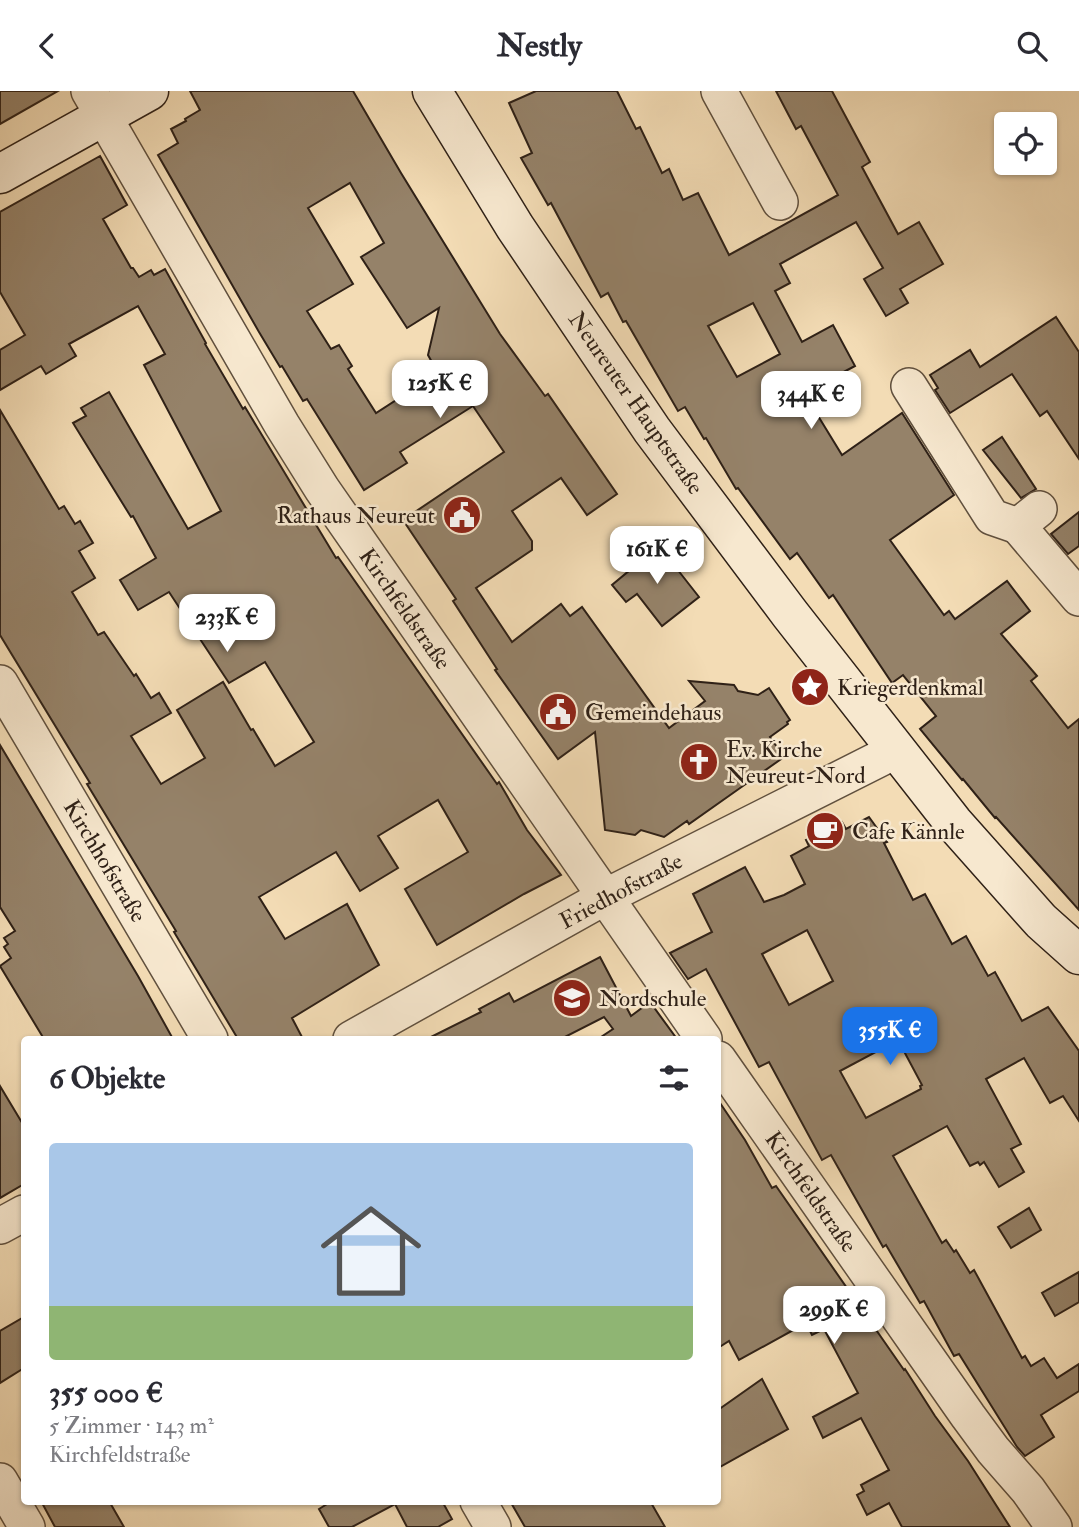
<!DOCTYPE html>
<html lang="de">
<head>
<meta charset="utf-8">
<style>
  :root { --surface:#fff; --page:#f7f7f7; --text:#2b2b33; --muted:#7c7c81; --accent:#1a73e8 }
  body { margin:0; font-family:"IM FELL Double Pica",serif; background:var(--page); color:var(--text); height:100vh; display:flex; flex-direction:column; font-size:26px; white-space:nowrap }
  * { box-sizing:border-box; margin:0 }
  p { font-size:23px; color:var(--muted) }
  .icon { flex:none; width:38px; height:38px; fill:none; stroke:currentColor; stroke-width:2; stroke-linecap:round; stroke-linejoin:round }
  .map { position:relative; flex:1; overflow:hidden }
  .panel { position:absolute; left:21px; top:945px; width:700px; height:469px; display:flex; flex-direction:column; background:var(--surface); border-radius:7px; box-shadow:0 2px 5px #0004 }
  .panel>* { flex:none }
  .fabs { position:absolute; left:994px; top:21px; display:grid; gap:14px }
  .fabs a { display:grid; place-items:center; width:63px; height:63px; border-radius:7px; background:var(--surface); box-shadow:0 2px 5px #0004; font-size:35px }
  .price { position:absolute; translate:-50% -60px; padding:0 16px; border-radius:14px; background:#fff; color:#222; font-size:23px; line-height:46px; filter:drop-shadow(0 2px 4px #0008) }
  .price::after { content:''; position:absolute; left:50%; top:42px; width:21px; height:16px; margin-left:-10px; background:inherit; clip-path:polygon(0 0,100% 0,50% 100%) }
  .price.on { background:var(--accent); color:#fff }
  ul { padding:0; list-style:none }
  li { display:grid; align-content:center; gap:14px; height:371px; padding:0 28px }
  li span { display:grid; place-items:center; height:217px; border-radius:7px; color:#555 }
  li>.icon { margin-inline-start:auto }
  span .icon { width:126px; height:126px; fill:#fffc; stroke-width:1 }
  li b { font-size:30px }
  h2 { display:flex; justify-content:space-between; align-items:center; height:84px; padding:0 28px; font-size:30px }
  header { display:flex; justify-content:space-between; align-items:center; height:91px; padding:0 28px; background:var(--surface); font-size:32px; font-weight:700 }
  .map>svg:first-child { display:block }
  .building { fill:#958269; stroke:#2f2117; stroke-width:2; fill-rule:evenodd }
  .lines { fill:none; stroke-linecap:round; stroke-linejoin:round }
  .street-casing { stroke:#60503e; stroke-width:38 }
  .secondary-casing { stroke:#2f2117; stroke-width:41 }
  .street { stroke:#f7e8cf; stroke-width:35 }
  .secondary { stroke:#f7e8cf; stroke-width:38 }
  .labels { text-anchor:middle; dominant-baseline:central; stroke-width:5; stroke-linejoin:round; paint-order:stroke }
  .street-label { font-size:23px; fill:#2f2117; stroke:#f7e8cf }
  .poi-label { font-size:23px; fill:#2f2117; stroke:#f7e8cf; text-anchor:start }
</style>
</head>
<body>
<header><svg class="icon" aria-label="back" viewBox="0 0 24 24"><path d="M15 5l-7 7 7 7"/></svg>Nestly<svg class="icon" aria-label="search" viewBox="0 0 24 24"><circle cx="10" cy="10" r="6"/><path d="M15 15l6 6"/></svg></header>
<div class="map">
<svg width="1079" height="1436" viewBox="0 0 1079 1436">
  <rect width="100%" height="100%" fill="#f3dcb5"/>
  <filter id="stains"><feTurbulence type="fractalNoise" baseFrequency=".00286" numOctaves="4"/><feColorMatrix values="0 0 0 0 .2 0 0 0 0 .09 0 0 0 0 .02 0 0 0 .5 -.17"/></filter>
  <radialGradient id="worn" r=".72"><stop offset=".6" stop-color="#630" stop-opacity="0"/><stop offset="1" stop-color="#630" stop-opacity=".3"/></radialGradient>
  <g class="building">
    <polygon points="0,0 58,0 0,33"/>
    <path d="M190,0h163l48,82 99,161 45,62 3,-2 69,100 -30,21 -26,-37 -49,33 20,30v9l-56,38 36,54 49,-38 9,12 12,-9 87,121 36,-27 -16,-20 45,4 4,6 20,4 11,-7 21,32 -3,2 1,2 -18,13 14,20 -95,67 -2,-3 -23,16 -23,-7 -6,5 -30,-5 -10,-98 -37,27 -63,-89 2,-1 -44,-68 3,-2 -53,-79 101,-68 -31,-46 -73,46 7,11 -43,27 -57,-91 -4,2 -21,-35 -2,1 -21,-35 -101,-177 20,-12 -7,-14 15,-8 -1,-2 15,-9zM350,92l34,60 -23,14 46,71 32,-20 -11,47 10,18 -62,40 -28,-44 4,-3 -13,-21 -8,4 -24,-38 46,-27 -45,-76z"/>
    <path d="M536,0h81l19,38 4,-2 22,46 7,-4 14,31 15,-7 31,62 109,-60 -37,-69 -5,3 -20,-38h56l38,71 -8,5 36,67 21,-12 24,42 -43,25 8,14 -22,13 -22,-37 19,-11 -27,-46 -76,42 10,19 -15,8 27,51 31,-17 22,41 -51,27 38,62 60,-42 52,82 -64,45 54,75 5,-4 6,8 52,-38 23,30 -29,23 36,42 -6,5 37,47 11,-9v191l-83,-93 -1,1 -32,-39 -1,1 -42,-51 16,-13 -33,-41 -11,8 -59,-88 -4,3 -32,-45 -7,6 -52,-71 -2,1 -30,-51 -2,1 -19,-32 -7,4 -52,-90 -3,1 -15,-29 -7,4 -50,-94 -3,2 -27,-47 11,-5 -23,-50zM753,212l27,51 -43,23 -29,-51z"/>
    <polygon points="100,65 127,114 103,128 131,177 133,177 139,186 151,179 154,184 165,178 206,252 205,253 243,318 245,316 336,467 338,466 497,693 499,691 527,739 561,784 524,803 437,854 405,798 468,761 438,709 378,745 398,777 360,800 336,761 259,806 285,848 347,813 379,874 292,927 303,948 238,948 174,841 176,840 87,693 90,692 0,544 0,319 59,418 64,415 75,433 80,430 93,452 79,460 95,487 72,501 98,544 104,541 134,585 136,583 151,607 159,602 171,622 131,645 161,693 205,667 177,619 223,591 251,639 253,638 275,675 314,651 265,571 229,592 169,501 138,519 120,489 156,467 133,425 131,426 73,332 86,325 81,317 109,301 188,438 221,420 144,274 165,263 138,215 69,253 76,265 46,283 41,275 0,299 0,259 25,244 0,201 0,121"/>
    <polygon points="1056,226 1079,261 1079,368 1047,320 1040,325 1012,283 950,322 935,299 938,297 930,284 970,259 980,276"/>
    <polygon points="1002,346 1036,398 1021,407 983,359"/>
    <polygon points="1079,421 1079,455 1068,463 1051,443"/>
    <polygon points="659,455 699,506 662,535 637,503 626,511 612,494"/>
    <polygon points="0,654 138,885 173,948 44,948 0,875 11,867 4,856 8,853 4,847 15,840 0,816"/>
    <path d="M869,726l18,25 -3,1 29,57 12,-6 27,50 14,-8 22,40 7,-4 27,49 26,-14 31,44v70l-16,-25 -13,7 -26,-45 -38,21 35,65 -10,5 13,23 -25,15 -15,-25 -4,3 -2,-3 -8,4 -23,-40 -54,30 49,87 4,-3 8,12 2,-2 14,23 4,-3 48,88 3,-2 6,10 13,-8 13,20 22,-14v27l-38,24 13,22 -29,19 -8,-9 -58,-93 -5,2 -30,-55 -4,2 -34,-58 -3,2 -52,-92 -9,5 -53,-98 -10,5 -53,-98 -18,10 -18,-26 42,-21 -19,-38 52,-27 19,35 20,-7 21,-11 -14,-28 18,-10 -3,-6 36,-18 4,7zM807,839l26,51 -44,24 -27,-51zM898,949l24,45 -2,1 1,3 -55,29 -26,-47z"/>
    <polygon points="600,866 631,925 650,911 677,948 598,948 613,938 604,926 561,948 427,948 481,921 479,918 509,902 514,911"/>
    <polygon points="0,995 24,1035 24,1093 0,1107"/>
    <polygon points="718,1009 745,1049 772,1097 776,1095 904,1279 905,1278 935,1325 968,1370 1010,1436 902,1436 889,1412 867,1424 857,1404 864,1400 861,1394 889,1379 861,1327 823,1347 813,1326 858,1302 824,1238 812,1244 806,1232 739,1269 729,1250 718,1257"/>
    <polygon points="1029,1117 1041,1139 1011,1157 998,1136"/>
    <polygon points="1079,1181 1079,1211 1055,1225 1042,1202"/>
    <polygon points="24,1226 24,1277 0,1292 0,1240"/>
    <polygon points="762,1288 788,1338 718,1377 718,1319"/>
    <polygon points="41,1410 109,1410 124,1436 55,1436"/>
    <polygon points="332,1410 442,1410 452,1428 438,1436 407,1436 395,1413 352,1436 329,1436 319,1418"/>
    <polygon points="510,1410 650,1410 665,1436 525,1436"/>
  </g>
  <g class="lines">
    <defs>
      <g id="street">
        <polyline points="89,0 282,334 322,398 704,948"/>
        <polyline points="719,0 780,111"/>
        <polyline points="909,295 992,426 1018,435"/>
        <polyline points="1039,418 1018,435 1079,507"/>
        <polyline points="0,592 210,948"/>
        <polyline points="351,948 605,806 895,660"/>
        <polyline points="718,968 968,1325 993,1359 1028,1399 1054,1436"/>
        <polyline points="0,1135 24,1122"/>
        <polyline points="0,1390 27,1436"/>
        <polyline points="478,1410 493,1436"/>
      </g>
      <g id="secondary">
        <polyline points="432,0 515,136 652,339 790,523 953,731 1041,830 1079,864"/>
        <polyline points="0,83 149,0"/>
      </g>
    </defs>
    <use href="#street" class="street-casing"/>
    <use href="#secondary" class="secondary-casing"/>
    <use href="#street" class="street"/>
    <use href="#secondary" class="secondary"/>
  </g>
  <defs>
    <symbol id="civic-disc" viewBox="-11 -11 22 22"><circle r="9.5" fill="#8f2418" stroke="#f7e8cf"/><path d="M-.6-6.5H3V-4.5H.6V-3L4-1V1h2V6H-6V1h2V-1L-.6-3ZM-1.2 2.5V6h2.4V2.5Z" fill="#fff"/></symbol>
    <symbol id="sight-disc" viewBox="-11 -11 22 22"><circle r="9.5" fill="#8f2418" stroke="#f7e8cf"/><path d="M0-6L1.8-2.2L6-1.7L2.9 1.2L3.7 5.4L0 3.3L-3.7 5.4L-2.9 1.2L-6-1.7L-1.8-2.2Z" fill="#fff"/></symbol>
    <symbol id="church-disc" viewBox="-11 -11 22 22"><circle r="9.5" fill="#8f2418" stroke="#f7e8cf"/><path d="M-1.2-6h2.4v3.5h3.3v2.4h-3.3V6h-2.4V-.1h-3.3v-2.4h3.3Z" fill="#fff"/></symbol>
    <symbol id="cafe-disc" viewBox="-11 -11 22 22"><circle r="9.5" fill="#8f2418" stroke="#f7e8cf"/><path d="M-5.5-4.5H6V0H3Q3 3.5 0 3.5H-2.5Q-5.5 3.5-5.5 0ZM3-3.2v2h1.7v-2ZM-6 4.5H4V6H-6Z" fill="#fff"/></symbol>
    <symbol id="school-disc" viewBox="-11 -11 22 22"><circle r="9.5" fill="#8f2418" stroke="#f7e8cf"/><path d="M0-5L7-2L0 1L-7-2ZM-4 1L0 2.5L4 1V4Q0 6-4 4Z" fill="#fff"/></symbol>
  </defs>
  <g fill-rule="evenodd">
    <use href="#civic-disc" x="440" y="402" width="44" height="44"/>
    <use href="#sight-disc" x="788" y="574" width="44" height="44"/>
    <use href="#civic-disc" x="536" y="599" width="44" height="44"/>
    <use href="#church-disc" x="677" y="649" width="44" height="44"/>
    <use href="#cafe-disc" x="803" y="718" width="44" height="44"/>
    <use href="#school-disc" x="550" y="885" width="44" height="44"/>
  </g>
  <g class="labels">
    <g class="street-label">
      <text transform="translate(636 312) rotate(55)">Neureuter Hauptstraße</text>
      <text transform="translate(405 518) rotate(55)">Kirchfeldstraße</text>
      <text transform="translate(105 770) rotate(59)">Kirchhofstraße</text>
      <text transform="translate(621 800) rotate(-28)">Friedhofstraße</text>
      <text transform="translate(811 1101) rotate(55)">Kirchfeldstraße</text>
    </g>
    <g class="poi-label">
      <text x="435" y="424" text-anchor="end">Rathaus Neureut</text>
      <text x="837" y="596">Kriegerdenkmal</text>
      <text x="585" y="621">Gemeindehaus</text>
      <text x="726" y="658">Ev. Kirche<tspan x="726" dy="26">Neureut-Nord</tspan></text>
      <text x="852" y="740">Cafe Kännle</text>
      <text x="599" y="907">Nordschule</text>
    </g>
  </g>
  <rect width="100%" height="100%" filter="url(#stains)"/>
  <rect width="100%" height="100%" fill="url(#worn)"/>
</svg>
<div class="fabs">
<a><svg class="icon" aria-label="locate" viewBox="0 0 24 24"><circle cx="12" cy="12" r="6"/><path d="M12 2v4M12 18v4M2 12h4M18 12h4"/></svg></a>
</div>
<b class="price" style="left:440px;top:329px">125K €</b>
<b class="price" style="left:811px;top:340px">344K €</b>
<b class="price" style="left:657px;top:495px">161K €</b>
<b class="price" style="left:227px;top:563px">233K €</b>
<b class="price on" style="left:890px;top:976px">355K €</b>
<b class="price" style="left:834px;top:1255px">299K €</b>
<section class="panel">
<h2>6 Objekte<svg class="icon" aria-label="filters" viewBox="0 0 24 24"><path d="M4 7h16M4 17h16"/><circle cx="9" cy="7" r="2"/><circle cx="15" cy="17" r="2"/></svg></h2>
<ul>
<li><span style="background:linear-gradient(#a9c7e8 75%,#8fb573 0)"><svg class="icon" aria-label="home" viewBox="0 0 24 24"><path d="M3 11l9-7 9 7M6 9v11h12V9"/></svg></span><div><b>355 000 €</b><p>5 Zimmer · 143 m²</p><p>Kirchfeldstraße</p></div></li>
</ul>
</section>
</div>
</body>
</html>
